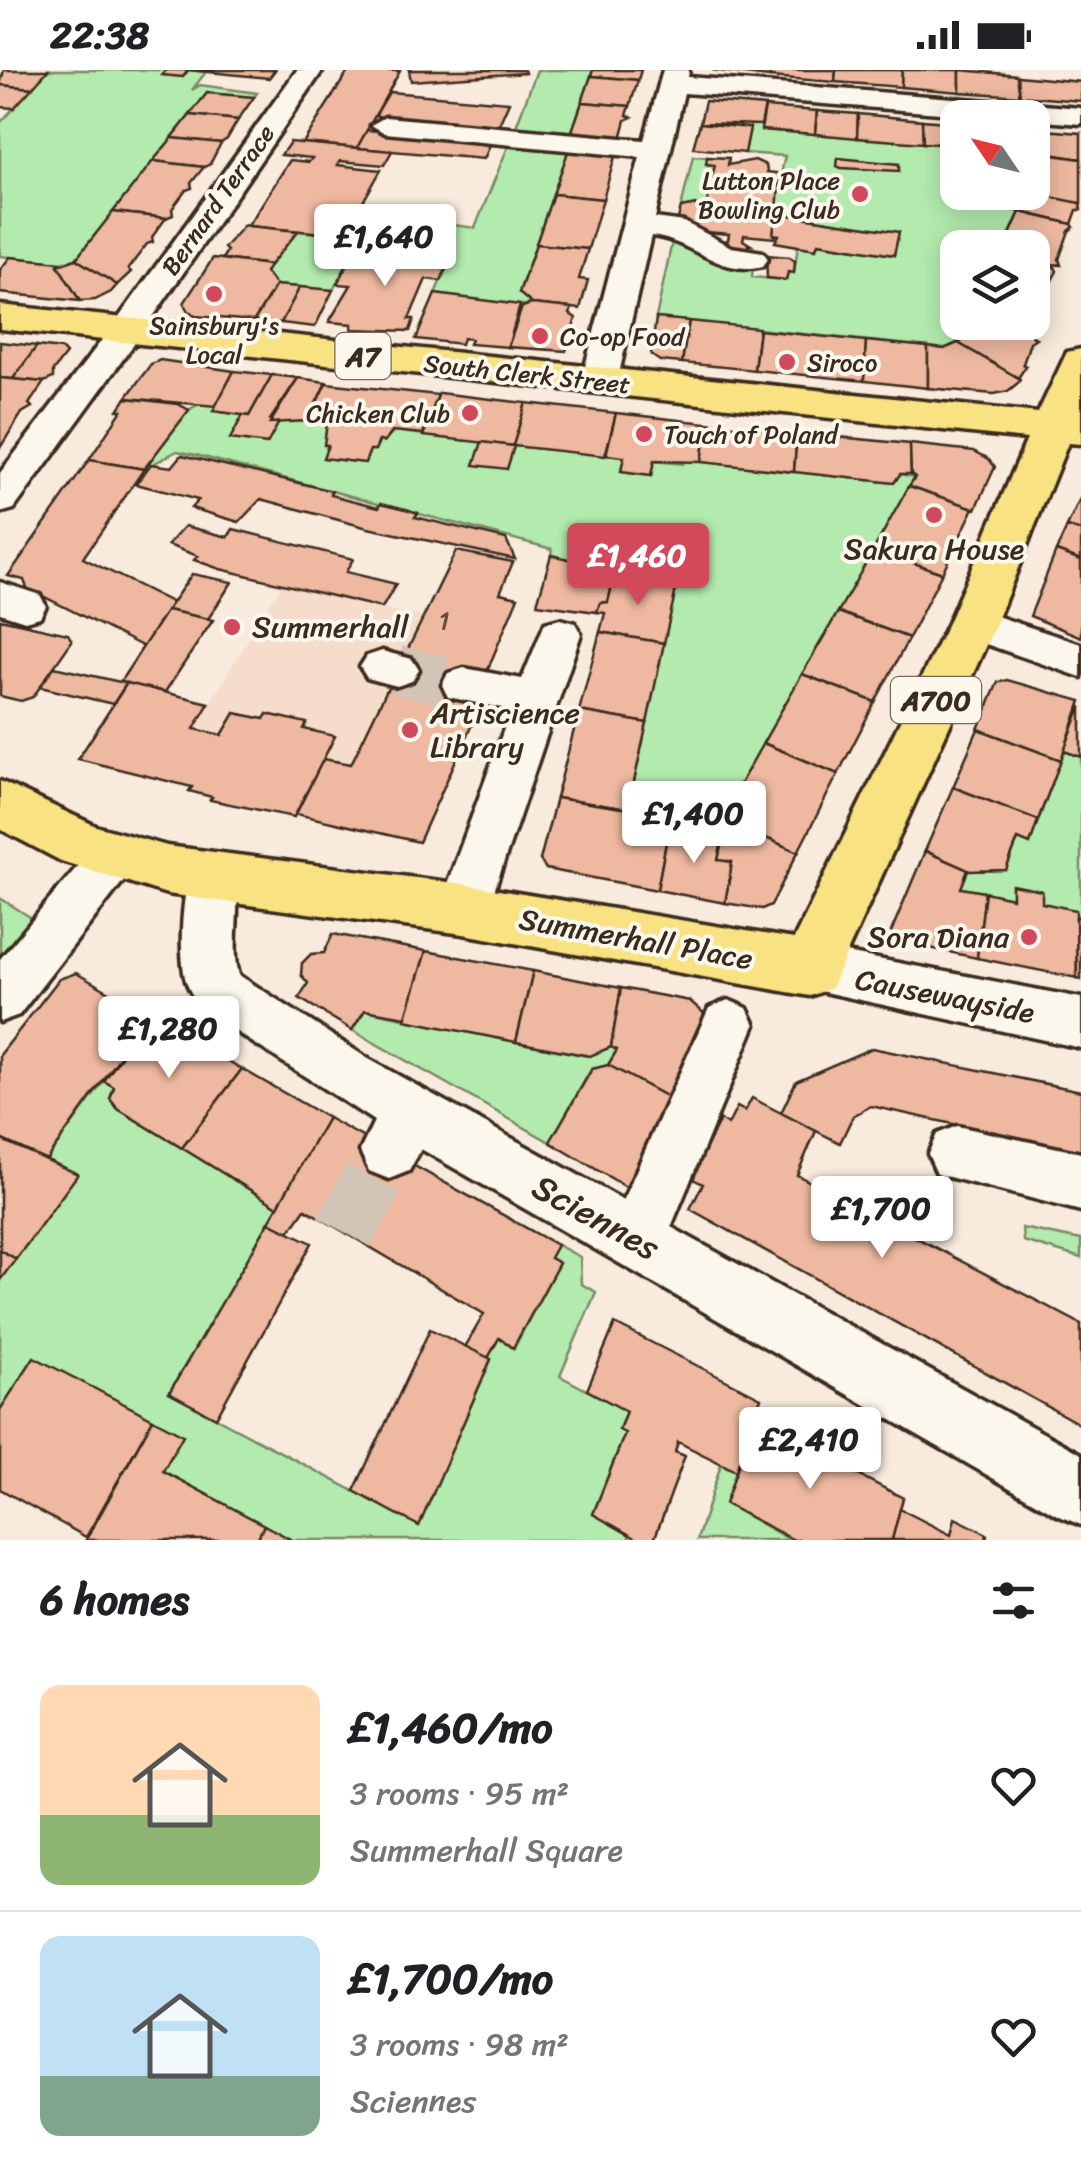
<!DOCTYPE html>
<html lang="en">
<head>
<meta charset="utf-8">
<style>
  :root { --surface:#fff; --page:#f6f6f6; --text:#202124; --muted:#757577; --line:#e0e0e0; --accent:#d1495b }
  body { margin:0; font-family:Sriracha,sans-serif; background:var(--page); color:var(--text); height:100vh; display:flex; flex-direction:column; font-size:38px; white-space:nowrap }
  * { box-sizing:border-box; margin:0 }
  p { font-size:32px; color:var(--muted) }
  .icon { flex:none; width:55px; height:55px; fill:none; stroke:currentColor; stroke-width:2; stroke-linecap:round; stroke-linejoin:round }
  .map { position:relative; height:1470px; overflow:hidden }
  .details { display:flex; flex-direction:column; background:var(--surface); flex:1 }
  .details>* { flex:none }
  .needle { width:65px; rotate:305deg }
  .tools { position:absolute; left:940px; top:30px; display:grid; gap:20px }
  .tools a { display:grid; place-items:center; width:110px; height:110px; border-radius:20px; background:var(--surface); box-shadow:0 5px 25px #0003; font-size:50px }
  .price { position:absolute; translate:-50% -85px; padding:0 22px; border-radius:10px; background:#fff; color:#222; font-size:32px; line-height:65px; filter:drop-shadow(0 2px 5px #0008) }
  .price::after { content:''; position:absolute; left:50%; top:60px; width:30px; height:22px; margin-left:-15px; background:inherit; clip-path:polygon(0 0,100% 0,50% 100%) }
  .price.current { background:var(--accent); color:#fff }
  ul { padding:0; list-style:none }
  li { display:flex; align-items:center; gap:30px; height:250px; padding:0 40px }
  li+li { border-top:2px solid var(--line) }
  li span { display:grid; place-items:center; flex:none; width:280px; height:200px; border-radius:20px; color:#555 }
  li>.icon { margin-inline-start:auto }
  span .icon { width:120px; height:120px; fill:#fffc; stroke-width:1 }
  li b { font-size:42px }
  h2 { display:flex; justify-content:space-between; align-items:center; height:120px; padding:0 40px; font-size:42px }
  .status { display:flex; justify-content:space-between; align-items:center; height:70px; padding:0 50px; background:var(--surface); direction:ltr }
  .status svg { height:28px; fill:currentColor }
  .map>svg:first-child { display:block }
  .built { fill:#f5dccb }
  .green { fill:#b3ebae; stroke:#778a66; stroke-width:2.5 }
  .building { fill:#eeb9a0; stroke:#3b2a1e; stroke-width:2.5 }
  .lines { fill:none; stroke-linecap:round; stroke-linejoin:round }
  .minor-tunnel-far1 { stroke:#d2c4b7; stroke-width:48; stroke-dasharray:48 24; stroke-linecap:butt }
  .minor-tunnel { stroke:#d2c4b7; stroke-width:61; stroke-dasharray:61 30; stroke-linecap:butt }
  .minor-casing { stroke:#3b2a1e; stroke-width:7 }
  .major-casing { stroke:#3b2a1e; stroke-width:7 }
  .minor { fill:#fbf7ec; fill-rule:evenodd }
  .major { fill:#f8e281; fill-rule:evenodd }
  .poi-dot { fill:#d1495b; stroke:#fbf7ec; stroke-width:4 }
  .labels { text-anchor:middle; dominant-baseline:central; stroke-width:8; stroke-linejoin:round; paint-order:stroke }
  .far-poi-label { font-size:25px; fill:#3b2a1e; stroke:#fbf7ec; text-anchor:start }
  .far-street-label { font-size:25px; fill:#3b2a1e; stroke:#fbf7ec }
  .number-label { font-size:25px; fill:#684e3e }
  .shield { fill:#fbf7ec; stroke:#75685c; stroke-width:2.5 }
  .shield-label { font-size:28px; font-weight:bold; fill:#3b2a1e }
  .poi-label { font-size:30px; fill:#3b2a1e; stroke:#fbf7ec; text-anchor:start }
  .street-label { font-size:30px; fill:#3b2a1e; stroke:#fbf7ec }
  .near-street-label { font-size:35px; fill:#3b2a1e; stroke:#fbf7ec }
</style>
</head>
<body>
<div class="status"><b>22:38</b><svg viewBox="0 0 49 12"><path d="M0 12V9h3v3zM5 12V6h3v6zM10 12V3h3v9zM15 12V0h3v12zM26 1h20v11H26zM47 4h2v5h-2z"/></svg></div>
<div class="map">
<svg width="1081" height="1470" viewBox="0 0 1081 1470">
  <rect width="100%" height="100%" fill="#f8ebdd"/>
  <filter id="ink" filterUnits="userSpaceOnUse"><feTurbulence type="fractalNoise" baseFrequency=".01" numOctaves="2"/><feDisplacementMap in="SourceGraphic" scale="20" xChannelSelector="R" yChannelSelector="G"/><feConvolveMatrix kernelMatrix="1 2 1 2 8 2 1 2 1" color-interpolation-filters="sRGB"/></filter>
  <g filter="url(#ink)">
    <polygon class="built" points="282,514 424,548 351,694 323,689 334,666 304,659 306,653 268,644 264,649 235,643 222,665 194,659"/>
    <g class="green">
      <polygon points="48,0 166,0 163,5 183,7 188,0 206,2 192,20 200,15 257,23 254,27 207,23 76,189 60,192 0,186 0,53"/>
      <polygon points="537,0 593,0 570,67 514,62"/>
      <polygon points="750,54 761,55 762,60 957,75 958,122 993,123 1021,139 1004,177 958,178 958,252 974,253 968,268 944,279 656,248 673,167 753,195 752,207 786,210 788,202 794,202 798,176 818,173 894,185 899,162 776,143 779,115 786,115 779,113 785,86 745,83"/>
      <path d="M509,74l60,5 -50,143 13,12c-14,5 -74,-7 -97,-10l14,-35 -94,-10 -22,41 -57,-5 -11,-13 33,-41 109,11 10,-22 58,8z"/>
      <polygon points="693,86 707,87 708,95 715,95 712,107 706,107 712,109 706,140 696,135 681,138"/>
      <polygon points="201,333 216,336 214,341 243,345 231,369 266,374 280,350 327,353 325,374 328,375 323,388 364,393 370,380 375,380 379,371 384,371 393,361 482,372 507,399 514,376 624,387 621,402 651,406 654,391 683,394 684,390 894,413 900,404 915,407 727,737 731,753 723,766 626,749 676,515 551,485 552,479 196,385 177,381 144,399 190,339"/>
      <polygon points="1064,681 1081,687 1081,848 1042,833 1041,821 1012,815 1012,828 961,818 968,801 1006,800 1018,769 1030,773"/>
      <polygon points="0,828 41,854 0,905"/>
      <polygon points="365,940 586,986 611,977 617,980 608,995 591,999 550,1072 352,960"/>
      <polygon points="104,1011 114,1017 110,1029 118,1039 278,1137 169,1323 418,1455 491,1290 488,1288 499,1268 514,1278 559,1193 550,1188 557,1175 580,1187 581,1214 596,1222 560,1306 626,1341 619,1359 625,1363 593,1444 630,1465 628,1470 292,1470 163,1401 182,1365 34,1288 0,1340 0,1210 77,1104 46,1090"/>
      <polygon points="1022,1158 1081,1170 1081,1188 1023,1171"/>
      <polygon points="721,1394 736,1401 726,1434 790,1470 697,1470"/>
    </g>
    <g class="building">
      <polygon points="4,0 48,0 32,18 0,15"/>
      <polygon points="166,0 275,0 269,8 188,0 183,7 162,5"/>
      <polygon points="349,0 400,1 357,78 303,73"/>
      <polygon points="409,0 524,0 525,3 411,11"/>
      <polygon points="593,0 641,0 638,10 591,6"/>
      <polygon points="712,0 771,0 770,7"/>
      <polygon points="771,0 836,0 835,12 770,7"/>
      <polygon points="836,0 902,0 901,17 835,12"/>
      <polygon points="902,0 960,0 960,22 901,17"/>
      <polygon points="960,0 1017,5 1020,26 960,22"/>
      <polygon points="591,6 638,10 630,36 582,32"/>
      <polygon points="1018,6 1081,12 1081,31 1020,26"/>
      <polygon points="0,15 32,18 14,38 0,37"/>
      <polygon points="389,22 509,32 498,57 375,46"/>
      <polygon points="207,23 254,27 238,50 190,45"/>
      <polygon points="705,31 765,36 761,55 700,53"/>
      <polygon points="582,32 630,36 627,45 632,47 626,50 622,65 625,69 570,67"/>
      <polygon points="765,37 817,41 815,64 761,60"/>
      <polygon points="817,41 858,44 857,68 815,64"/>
      <polygon points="858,44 922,50 923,73 857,68"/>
      <polygon points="190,45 238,50 227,69 221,73 172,68"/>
      <polygon points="922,50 958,53 958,75 923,73"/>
      <polygon points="700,53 750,58 745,83 693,78"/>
      <polygon points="1032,59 1081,63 1081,89 1050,84 1051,79 1032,80"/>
      <polygon points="367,60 492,71 484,89 357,78"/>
      <polygon points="172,68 221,73 210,94 204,97 153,91"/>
      <polygon points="290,72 392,81 384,95 340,91 337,95 381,100 344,165 248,156 290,90 309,92 312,88 281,85"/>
      <polygon points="569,79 616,83 603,129 553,124"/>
      <polygon points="1039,83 1081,89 1081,134 1041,126 1044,120 1032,118"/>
      <polygon points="707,87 729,88 728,95 755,90 766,95 767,102 783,104 779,113 786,115 779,115 775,168 744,165 743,170 751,175 748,175 749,182 724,177 720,172 728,170 729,164 693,161 691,154 677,152 681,138 696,135 706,140 712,109 706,108 712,107 715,95 706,94"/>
      <polygon points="838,88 899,94 899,101 841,98 837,96"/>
      <polygon points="153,91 204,97 191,113 192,118 186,120 172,139 173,145 166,148 113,142"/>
      <polygon points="993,122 1027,122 1080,133 1081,140 1077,140 1072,154 988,134"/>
      <polygon points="553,124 603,129 588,179 536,174"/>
      <polygon points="113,142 166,148 152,167 153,172 147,174 128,199 131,202 117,215 76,189"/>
      <polygon points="1020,142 1072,154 1074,157 1069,161 1059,189 1061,195 1032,192 1032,178 1004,178"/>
      <polygon points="776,143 899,162 894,185 818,173 816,179 775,172 779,165 773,164"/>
      <polygon points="244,155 248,156 298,161 270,195 222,189 227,181 224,178"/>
      <polygon points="536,174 588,179 579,209 588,210 580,239 532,234 519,223"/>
      <polygon points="355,179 450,189 441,211 426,209 409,249 414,249 410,261 352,259 352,254 329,252 351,215 337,214"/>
      <polygon points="766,185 790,187 795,191 794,203 788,202 786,210 767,208"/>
      <polygon points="10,187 60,192 58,195 80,231 0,223 0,200"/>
      <polygon points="213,188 270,195 265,202 276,215 254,251 195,246 187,240 184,233"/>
      <polygon points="76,189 117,215 111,222 95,230 80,231 58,195"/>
      <polygon points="1032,192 1055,197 1057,201 1046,221 1032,218"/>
      <polygon points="276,215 300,217 281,253 254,251"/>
      <polygon points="300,217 333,220 315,257 281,253"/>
      <polygon points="1032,218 1047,222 1041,240 1045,242 1037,251 1032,266 1036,268 1030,272 1023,294 1026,296 1018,308 958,273 968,268 974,252 1032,252"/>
      <polygon points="435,224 520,235 508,277 469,274 471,269 463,268 461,274 416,269"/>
      <polygon points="532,234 572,238 570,244 576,248 566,281 508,277 522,237"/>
      <polygon points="656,248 689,251 682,293 660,291 651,285"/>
      <polygon points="689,251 759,258 754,300 682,293"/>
      <polygon points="759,260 866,271 864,311 754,300"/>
      <polygon points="866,271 928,277 928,318 864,311"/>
      <polygon points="0,272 37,276 13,309 0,308"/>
      <polygon points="958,273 1020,309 1019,312 1008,321 994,324 928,318 928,277 944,279"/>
      <polygon points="37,276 61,279 66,284 53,301 53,308 44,312 13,309"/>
      <polygon points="160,290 234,301 216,336 126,328 151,294"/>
      <polygon points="234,301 272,305 249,346 213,341"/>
      <polygon points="272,305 298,308 270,350 278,354 267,374 230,369 243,345 249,346"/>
      <polygon points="0,308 44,312 29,334 32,337 22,343 0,378"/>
      <polygon points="298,308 326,312 308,351 270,353"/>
      <polygon points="326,313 438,325 423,364 393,361 384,372 379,371 375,380 370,380 365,393 323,388 328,375 324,375 327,353 308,351"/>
      <polygon points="439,323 526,333 513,376 423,366"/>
      <polygon points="126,328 178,334 189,340 144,399 89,390 122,340 118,340"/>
      <polygon points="526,333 616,343 605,386 513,376"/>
      <polygon points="616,343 707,353 701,392 654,391 651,406 621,402 624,387 606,385"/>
      <polygon points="707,353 797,363 794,402 701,392"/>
      <polygon points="797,363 910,374 911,404 900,404 894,413 794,402"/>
      <polygon points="482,372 514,376 507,399 474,395"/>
      <polygon points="910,374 974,381 989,389 995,397 976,439 909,416 915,407 911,404"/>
      <polygon points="182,385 333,421 331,425 379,437 381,433 406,439 418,443 415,447 506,469 515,489 368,458 261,429 239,452 191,438 198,430 136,414 151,394 172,397"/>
      <polygon points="89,390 144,399 83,488 173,533 144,577 27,518 24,510 8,506"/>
      <polygon points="909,416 974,438 942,503 874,479"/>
      <polygon points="1081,427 1081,461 1067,457"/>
      <polygon points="185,456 228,467 233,459 353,489 346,502 396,514 382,538 220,499 194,490 198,486 168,475"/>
      <polygon points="1067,457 1081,461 1081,490 1056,481"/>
      <polygon points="874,479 942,503 909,568 838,542"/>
      <polygon points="456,481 513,492 500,523 518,527 487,601 468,597 464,607 401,593"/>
      <polygon points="1056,481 1081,490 1081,567 1030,546"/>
      <polygon points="551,485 616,500 608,532 600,533 597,542 537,534"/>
      <polygon points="616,500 677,515 664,573 600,562 605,543 597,542 600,533 608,532"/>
      <polygon points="192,504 232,512 208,549 167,540"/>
      <polygon points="167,540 213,550 165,622 120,612"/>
      <polygon points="838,542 909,568 875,632 802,604"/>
      <polygon points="0,549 68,564 72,571 33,627 21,631 0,626"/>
      <polygon points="600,562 664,573 647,653 579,641"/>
      <polygon points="54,597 120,612 127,613 113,634 40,617"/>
      <polygon points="802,604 875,632 838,704 763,673"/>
      <polygon points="392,609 483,630 419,772 296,744 323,689 351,694"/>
      <polygon points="1007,610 1081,631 1061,690 978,659 998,612"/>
      <polygon points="127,613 209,633 194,659 222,665 235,643 264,649 267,644 307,653 304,659 335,666 294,747 210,730 212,727 189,721 192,717 78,689"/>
      <polygon points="1081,636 1081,687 1064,681"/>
      <polygon points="579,641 647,653 628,739 556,728"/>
      <polygon points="978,659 1061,690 1038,750 953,717"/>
      <polygon points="763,673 838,704 798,782 731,753 727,747 727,737"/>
      <polygon points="953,717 1038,750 1030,774 1018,769 1006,800 968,801 925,781"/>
      <polygon points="556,728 628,739 626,749 669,757 657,820 546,799 540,790"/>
      <polygon points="731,753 798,782 771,835 762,839 725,833 732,792 718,790 723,766"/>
      <polygon points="669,757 723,766 718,790 732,792 725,833 657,820"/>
      <polygon points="925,781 968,800 961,818 985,822 977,888 896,871 891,862"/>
      <polygon points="1012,815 1042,821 1042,833 1076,840 1077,908 977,888 985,822 1012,828"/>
      <polygon points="1076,847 1081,848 1081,909 1077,908"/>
      <polygon points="333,864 426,881 406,947 365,940 352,960 299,928 308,913 301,905 302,893 311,884 324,883"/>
      <polygon points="426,881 533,901 516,972 405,950"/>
      <polygon points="533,901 621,918 611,977 590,986 516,972"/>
      <polygon points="76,903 150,945 46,1090 0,1069 0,985 59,909"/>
      <polygon points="621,918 690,931 706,945 671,1029 608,995 617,980 611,977"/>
      <polygon points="150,945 242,999 182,1078 118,1039 110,1029 114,1017 104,1011"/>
      <polygon points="872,978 1081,1021 1081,1082 871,1036 853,1046 840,1073 781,1043 796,1011"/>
      <polygon points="608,995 671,1029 626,1117 550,1072 592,999"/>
      <polygon points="242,999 328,1048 278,1137 182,1078"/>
      <polygon points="752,1028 816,1061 797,1105 1081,1254 1081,1355 690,1139 703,1114 691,1108 720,1050 728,1055 737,1037 745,1041"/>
      <polygon points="328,1048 557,1175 550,1188 559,1193 513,1278 499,1268 488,1288 465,1277 484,1244 305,1139 289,1162 269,1152"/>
      <polygon points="0,1069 78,1104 16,1189 0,1180"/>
      <polygon points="269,1152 312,1173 216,1348 169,1323"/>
      <polygon points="0,1180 16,1189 0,1210"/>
      <polygon points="615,1254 761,1328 736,1401 678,1372 675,1382 685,1386 654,1470 639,1470 593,1444 625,1363 619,1360 626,1341 587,1320"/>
      <polygon points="430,1259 491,1289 419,1456 354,1421"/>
      <polygon points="34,1287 153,1349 86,1467 0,1419 0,1340"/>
      <polygon points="153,1349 183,1365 163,1401 264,1455 257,1470 86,1470"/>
      <polygon points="753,1352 822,1387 827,1370 857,1386 853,1402 903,1428 892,1470 794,1470 725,1434"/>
      <polygon points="900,1439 951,1465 955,1448 987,1464 986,1470 892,1470"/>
      <polygon points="264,1455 292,1470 257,1470"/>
    </g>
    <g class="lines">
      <polyline class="minor-tunnel-far1" points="397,600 464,615"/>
      <polyline class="minor-tunnel" points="344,1162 389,1081"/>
      <defs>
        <g id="minor">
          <polygon points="297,0 323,0 139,267 14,439 0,443 0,403 115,253"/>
          <path d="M663,0h26l-1,7 393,31v16l-397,-31 -29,125 29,4 47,25 32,5 5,7 -5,7c-43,11 -72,-26 -112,-30l-34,146 -5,8 -13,3 -13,-3 -5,-8 59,-225 -255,-24 -14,-8 14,-8 259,23z"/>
          <polygon points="0,512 40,525 46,536 40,547 25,551 0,543"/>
          <polygon points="972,538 1081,574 1081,607 957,564 951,553 957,542"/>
          <polygon points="560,549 575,553 581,564 488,839 481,854 463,861 445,854 438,839 511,640 448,627 442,615 448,603 464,598 522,609 545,553"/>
          <polygon points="382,581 412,589 419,600 412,611 397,616 367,608 360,597 367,586"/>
          <polygon points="114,767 131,773 138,787 131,801 19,945 0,952 0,889 97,773"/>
          <path d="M212,786l18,6c16,34 -1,77 9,113l128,83 256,142 86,-192 19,-8 19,8 8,17 -84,202 410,227v71l-24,-10 -636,-366 -12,22 -20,8 -20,-8 -9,-20 14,-30 -173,-112c-5,-9 -12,-18 -15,-28 -8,-27 -4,-94 8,-119z"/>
          <polygon points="810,876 1081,928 1081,978 792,915 784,899 792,883"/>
          <polygon points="957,1056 1081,1083 1081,1141 937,1104 928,1084 937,1064"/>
        </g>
        <polygon id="major" points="0,235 1038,343 1067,282 1081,279 1081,374 1068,373 996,553 831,918 810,926 463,864 167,824 61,791 0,759 0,711 96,756 167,776 463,814 794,869 948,553 1027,369 0,259"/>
      </defs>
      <use href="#minor" class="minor-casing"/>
      <use href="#major" class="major-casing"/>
      <use href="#minor" class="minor"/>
      <use href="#major" class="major"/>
    </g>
  </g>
  <g class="poi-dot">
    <circle cx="860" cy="124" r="10"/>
    <circle cx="214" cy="224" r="10"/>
    <circle cx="540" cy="266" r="10"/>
    <circle cx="787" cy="292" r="10"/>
    <circle cx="470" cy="343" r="10"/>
    <circle cx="644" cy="364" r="10"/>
    <circle cx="934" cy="445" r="10"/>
    <circle cx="232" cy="557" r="10"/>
    <circle cx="410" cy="660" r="10"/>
    <circle cx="1029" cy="867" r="10"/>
  </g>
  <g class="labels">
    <g class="far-poi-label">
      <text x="840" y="110" text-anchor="end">Lutton Place<tspan x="840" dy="29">Bowling Club</tspan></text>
      <text x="214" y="255" text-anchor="middle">Sainsbury's<tspan x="214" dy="29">Local</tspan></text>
      <text x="560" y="266">Co-op Food</text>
      <text x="807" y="292">Siroco</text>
      <text x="450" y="343" text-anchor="end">Chicken Club</text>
      <text x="664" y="364">Touch of Poland</text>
    </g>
    <g class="far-street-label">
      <text transform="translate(218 130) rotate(-55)">Bernard Terrace</text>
      <text transform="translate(527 304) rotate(6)">South Clerk Street</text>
    </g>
    <g class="number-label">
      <text x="444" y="550">1</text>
    </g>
    <g class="shield">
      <rect x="335.5" y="263" width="55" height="46" rx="8"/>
      <rect x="891" y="607" width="90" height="46" rx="8"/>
    </g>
    <g class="shield-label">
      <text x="363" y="286">A7</text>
      <text x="936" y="630">A700</text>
    </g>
    <g class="poi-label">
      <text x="934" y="479" text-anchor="middle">Sakura House</text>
      <text x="252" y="557">Summerhall</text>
      <text x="430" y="643">Artiscience<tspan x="430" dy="34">Library</tspan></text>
      <text x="1009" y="867" text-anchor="end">Sora Diana</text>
    </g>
    <g class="street-label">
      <text transform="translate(636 869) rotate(10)">Summerhall Place</text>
      <text transform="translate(945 926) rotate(11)">Causewayside</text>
    </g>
    <g class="near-street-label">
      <text transform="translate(596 1147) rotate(29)">Sciennes</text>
    </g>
  </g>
</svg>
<div class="tools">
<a><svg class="needle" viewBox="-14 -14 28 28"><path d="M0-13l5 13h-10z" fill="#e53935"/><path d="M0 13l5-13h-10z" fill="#757577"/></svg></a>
<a><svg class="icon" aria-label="layers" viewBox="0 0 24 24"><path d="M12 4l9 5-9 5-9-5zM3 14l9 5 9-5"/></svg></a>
</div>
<b class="price" style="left:385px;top:219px">£1,640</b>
<b class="price current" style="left:638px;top:538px">£1,460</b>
<b class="price" style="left:694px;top:796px">£1,400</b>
<b class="price" style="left:169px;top:1011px">£1,280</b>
<b class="price" style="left:882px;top:1191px">£1,700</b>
<b class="price" style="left:810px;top:1422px">£2,410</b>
</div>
<section class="details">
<h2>6 homes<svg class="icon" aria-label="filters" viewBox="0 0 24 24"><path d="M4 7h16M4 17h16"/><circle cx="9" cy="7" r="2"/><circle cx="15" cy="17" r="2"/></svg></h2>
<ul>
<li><span style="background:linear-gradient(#ffd9b3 65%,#8fb573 0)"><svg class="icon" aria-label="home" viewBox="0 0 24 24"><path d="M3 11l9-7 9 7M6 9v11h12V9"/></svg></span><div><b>£1,460/mo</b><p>3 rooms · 95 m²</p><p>Summerhall Square</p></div><svg class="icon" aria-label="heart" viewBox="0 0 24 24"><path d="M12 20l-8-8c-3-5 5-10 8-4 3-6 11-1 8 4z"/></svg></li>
<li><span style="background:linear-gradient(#bfe0f5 70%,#7fa58c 0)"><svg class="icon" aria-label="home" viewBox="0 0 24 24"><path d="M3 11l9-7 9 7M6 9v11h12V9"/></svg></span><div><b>£1,700/mo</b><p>3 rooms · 98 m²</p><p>Sciennes</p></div><svg class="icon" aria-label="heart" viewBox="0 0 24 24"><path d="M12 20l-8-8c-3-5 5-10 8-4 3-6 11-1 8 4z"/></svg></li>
</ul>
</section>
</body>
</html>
